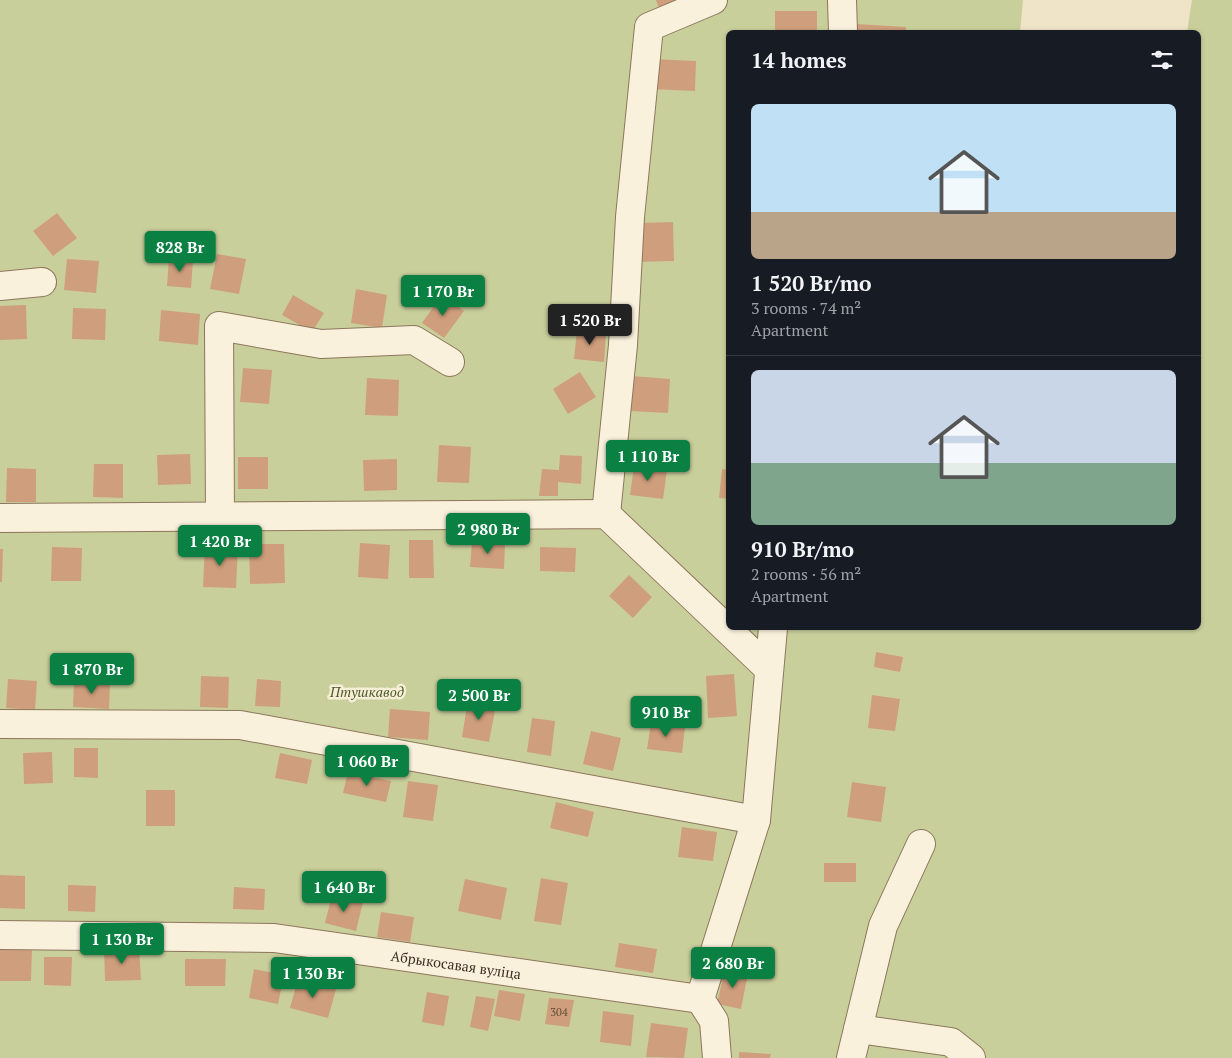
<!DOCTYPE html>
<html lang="en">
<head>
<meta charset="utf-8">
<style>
  :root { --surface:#171b24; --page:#20242c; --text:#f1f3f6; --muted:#9ea1a6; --line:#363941; --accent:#0b8043 }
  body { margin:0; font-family:"PT Serif",serif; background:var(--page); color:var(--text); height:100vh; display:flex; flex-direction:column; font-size:19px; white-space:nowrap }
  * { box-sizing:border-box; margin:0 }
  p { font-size:16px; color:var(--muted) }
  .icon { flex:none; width:28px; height:28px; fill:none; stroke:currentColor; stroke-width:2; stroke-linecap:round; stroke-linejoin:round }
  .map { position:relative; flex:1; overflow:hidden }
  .side { position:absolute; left:726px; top:30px; width:475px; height:600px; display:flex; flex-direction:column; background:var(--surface); border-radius:8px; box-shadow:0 1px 4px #0004 }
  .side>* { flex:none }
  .price { position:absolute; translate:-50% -42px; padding:0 11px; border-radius:5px; background:var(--accent); color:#fff; font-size:16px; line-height:32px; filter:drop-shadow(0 1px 2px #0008) }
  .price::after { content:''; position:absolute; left:50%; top:30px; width:15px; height:11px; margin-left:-8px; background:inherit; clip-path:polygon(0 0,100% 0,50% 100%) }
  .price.active { background:#222; color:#fff }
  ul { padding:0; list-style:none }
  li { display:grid; align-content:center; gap:10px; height:265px; padding:0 25px }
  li+li { border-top:1px solid var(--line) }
  li span { display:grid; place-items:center; height:155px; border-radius:8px; color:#555 }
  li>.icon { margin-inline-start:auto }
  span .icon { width:90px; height:90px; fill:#fffc; stroke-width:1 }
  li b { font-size:21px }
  h2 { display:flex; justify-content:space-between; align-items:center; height:60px; padding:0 25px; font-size:21px }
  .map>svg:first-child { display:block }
  .green { fill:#c9cf9b }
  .building { fill:#cf9f7d }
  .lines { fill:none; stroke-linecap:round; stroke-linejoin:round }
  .minor-casing { stroke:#8d765c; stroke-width:30 }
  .minor { stroke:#faf1dc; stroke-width:28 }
  .labels { text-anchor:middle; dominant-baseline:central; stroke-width:5; stroke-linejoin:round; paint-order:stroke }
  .number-label { font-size:11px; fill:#624a37 }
  .park-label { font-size:14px; font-style:italic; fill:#4d5a26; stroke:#f7eed8 }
  .street-label { font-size:14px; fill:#3d2e20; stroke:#f7eed8 }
</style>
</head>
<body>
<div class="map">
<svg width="1232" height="1058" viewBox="0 0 1232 1058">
  <rect width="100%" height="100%" fill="#f0e4c8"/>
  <polygon class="green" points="0,0 1023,0 1020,32 729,32 729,628 1199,628 1199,32 1187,32 1192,0 1232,0 1232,1058 0,1058"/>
  <g class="building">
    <polygon points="656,0 682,0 659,9"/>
    <rect x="775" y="11" width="42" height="21"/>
    <polygon points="857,24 906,27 906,32 856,32"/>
    <polygon points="651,59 696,61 695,91 650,89"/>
    <polygon points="57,213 77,238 53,256 33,231"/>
    <polygon points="673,222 674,261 637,262 636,223"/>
    <polygon points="217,254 246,259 239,294 210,289"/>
    <polygon points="169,258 193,260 191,288 167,286"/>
    <polygon points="67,259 99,261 96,293 64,290"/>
    <polygon points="356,289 387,295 382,328 351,323"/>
    <polygon points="293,295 324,313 312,332 282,315"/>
    <polygon points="442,295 464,311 444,338 422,323"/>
    <polygon points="26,305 27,339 0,340 0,306"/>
    <polygon points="73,308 106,309 105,340 72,339"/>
    <polygon points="161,310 200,314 198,345 159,341"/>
    <polygon points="577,331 606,333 604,362 574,359"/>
    <polygon points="243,368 272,370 269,404 240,402"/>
    <polygon points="580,372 596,397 568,414 553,389"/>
    <polygon points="632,376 670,379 668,413 630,411"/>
    <polygon points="367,378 399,380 398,416 365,415"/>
    <polygon points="439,445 471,447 469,483 437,482"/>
    <polygon points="190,454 191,484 158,485 157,455"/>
    <polygon points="560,455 582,456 581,484 558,482 558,496 539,496 542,469 559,470"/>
    <rect x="238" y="457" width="30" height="32"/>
    <polygon points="397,459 397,490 364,491 363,460"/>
    <polygon points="94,464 123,464 123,498 93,497"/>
    <polygon points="634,466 667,470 663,499 630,495"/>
    <polygon points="7,468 36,469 36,502 6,502"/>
    <polygon points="722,469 729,470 729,499 719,498"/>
    <polygon points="409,540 433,540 434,578 409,578"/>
    <polygon points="472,542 505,543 504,569 470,567"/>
    <polygon points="360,543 390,545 388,579 358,577"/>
    <polygon points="249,544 284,544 285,583 250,584"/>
    <polygon points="205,546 238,547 236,588 203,587"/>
    <polygon points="52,547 82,548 81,581 51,581"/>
    <polygon points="540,547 576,548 575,572 540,571"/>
    <polygon points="0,549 3,549 2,582 0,582"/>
    <polygon points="629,575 652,597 633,618 609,596"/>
    <polygon points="876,652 903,657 900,672 874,667"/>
    <polygon points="734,674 737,716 708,718 706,676"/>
    <polygon points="201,676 229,677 228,708 200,707"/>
    <polygon points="8,679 37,681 35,710 6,708"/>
    <polygon points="257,679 281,681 280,707 255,706"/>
    <polygon points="74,681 110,683 109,709 73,707"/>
    <polygon points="872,695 900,699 895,731 868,728"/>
    <polygon points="468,700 496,705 489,742 462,737"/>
    <polygon points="390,709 430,712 428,740 388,737"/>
    <polygon points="532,718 555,721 551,756 527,752"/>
    <polygon points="651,723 685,727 682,753 647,749"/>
    <polygon points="591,731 621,738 613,771 583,764"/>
    <polygon points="74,748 98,748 98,778 74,777"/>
    <polygon points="52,752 53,783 24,784 23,753"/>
    <polygon points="280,753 312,760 307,784 275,778"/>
    <polygon points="348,772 391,781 386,802 343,793"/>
    <polygon points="408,781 438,785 433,821 403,817"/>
    <polygon points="852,782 886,787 881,822 847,817"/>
    <rect x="146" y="790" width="29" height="36"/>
    <polygon points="556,802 594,812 588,837 550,828"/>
    <polygon points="682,827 717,832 713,861 678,857"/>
    <rect x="824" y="863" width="32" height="19"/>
    <polygon points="0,875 25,876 25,909 0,908"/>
    <polygon points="541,878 568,883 561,925 534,921"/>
    <polygon points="465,879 507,888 501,920 458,911"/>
    <polygon points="68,885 96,886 95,912 68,911"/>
    <polygon points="234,887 265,889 264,910 233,909"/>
    <polygon points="332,895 363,902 356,931 325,923"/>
    <polygon points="381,912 414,917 410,942 377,937"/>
    <polygon points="619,943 657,949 653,973 615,967"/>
    <polygon points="0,947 32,948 31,981 0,981"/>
    <polygon points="139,948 141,980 105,981 104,949"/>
    <polygon points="44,957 72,957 71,986 44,985"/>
    <polygon points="185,959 226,959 225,986 185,986"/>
    <polygon points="725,968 748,973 741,1009 717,1004"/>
    <polygon points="254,969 284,975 278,1004 249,998"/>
    <polygon points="298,979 336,989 328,1018 290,1008"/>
    <polygon points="499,990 525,994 520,1021 494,1016"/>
    <polygon points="427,992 449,996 444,1026 422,1022"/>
    <polygon points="476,996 495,999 488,1031 470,1027"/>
    <polygon points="549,998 574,1000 569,1027 545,1024"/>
    <polygon points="603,1011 634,1015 631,1046 600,1042"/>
    <polygon points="651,1023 688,1028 684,1058 646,1057"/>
    <polygon points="739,1052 771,1054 770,1058 739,1058"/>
  </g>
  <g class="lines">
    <defs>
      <g id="minor">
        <polyline points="842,0 843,32"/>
        <polyline points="0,286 42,282"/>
        <polyline points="606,514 623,345 630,217 649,27 713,0"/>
        <polyline points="220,517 219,326 321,344 414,340 450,362"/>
        <polyline points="0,518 606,514 769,669"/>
        <polyline points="0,724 240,725 756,820"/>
        <path id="s1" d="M0,935l274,3 426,61"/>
        <polyline points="858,1029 951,1042 971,1058"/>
        <polyline points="717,1058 714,1021 700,999 756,820 773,628"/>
        <polyline points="851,1058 883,926 921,844"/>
      </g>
    </defs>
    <use href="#minor" class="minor-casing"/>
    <use href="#minor" class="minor"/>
  </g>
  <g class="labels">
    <g class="number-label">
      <text x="559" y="1012">304</text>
    </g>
    <g class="park-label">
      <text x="367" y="691">Птушкавод</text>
    </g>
    <g class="street-label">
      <text stroke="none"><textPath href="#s1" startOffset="458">Абрыкосавая вуліца</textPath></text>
    </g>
  </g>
</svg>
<b class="price" style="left:180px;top:273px">828 Br</b>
<b class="price" style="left:443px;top:317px">1 170 Br</b>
<b class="price active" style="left:590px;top:346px">1 520 Br</b>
<b class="price" style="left:648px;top:482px">1 110 Br</b>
<b class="price" style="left:488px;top:555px">2 980 Br</b>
<b class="price" style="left:220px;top:567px">1 420 Br</b>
<b class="price" style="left:92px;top:695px">1 870 Br</b>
<b class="price" style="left:479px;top:721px">2 500 Br</b>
<b class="price" style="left:666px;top:738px">910 Br</b>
<b class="price" style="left:367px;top:787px">1 060 Br</b>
<b class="price" style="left:344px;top:913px">1 640 Br</b>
<b class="price" style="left:122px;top:965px">1 130 Br</b>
<b class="price" style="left:733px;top:989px">2 680 Br</b>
<b class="price" style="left:313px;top:999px">1 130 Br</b>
<section class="side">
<h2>14 homes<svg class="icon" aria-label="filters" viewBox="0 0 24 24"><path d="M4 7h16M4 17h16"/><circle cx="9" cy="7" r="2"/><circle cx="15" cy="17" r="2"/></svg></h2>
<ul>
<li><span style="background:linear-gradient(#bfe0f5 70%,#b9a48a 0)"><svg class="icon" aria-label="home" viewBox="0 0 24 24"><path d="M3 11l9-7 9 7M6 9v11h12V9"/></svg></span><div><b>1 520 Br/mo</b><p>3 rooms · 74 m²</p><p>Apartment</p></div></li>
<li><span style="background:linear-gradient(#c9d6e8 60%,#7fa58c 0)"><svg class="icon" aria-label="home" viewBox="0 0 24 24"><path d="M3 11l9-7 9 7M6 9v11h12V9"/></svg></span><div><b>910 Br/mo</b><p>2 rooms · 56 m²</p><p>Apartment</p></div></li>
</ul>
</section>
</div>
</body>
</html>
